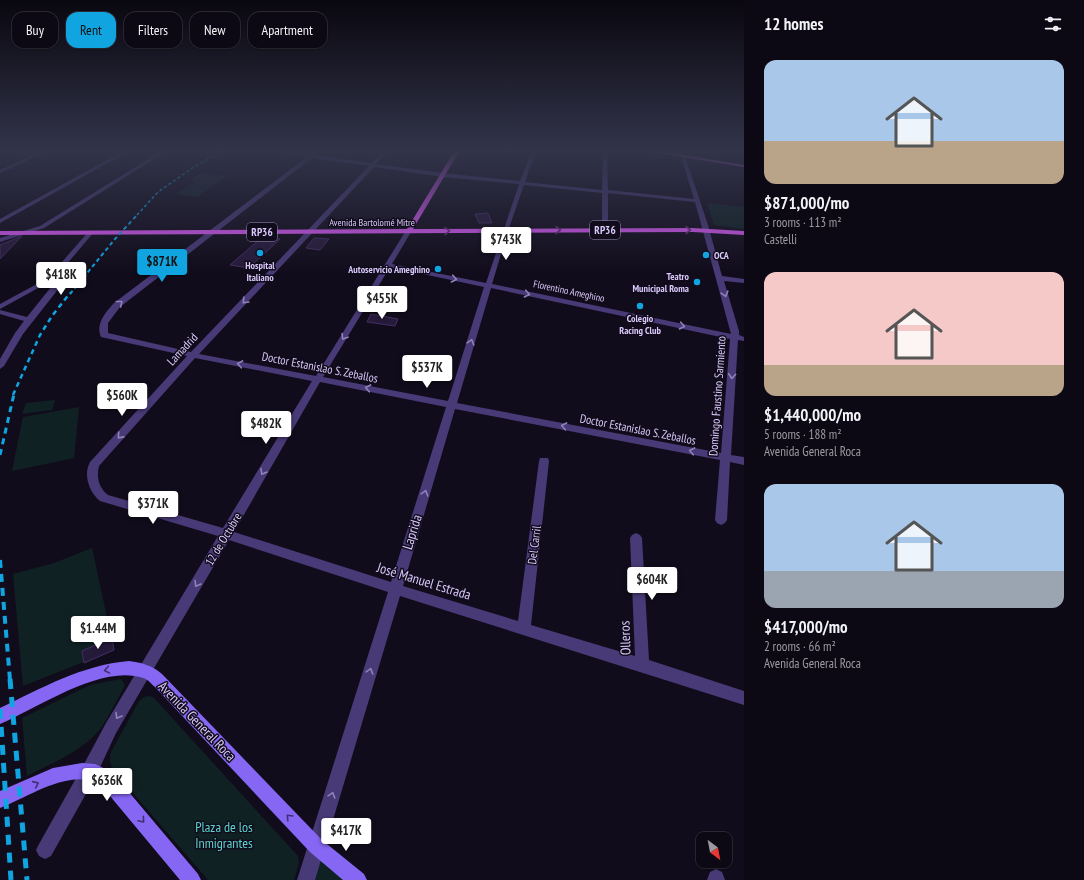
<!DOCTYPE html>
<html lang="en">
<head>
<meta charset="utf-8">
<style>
  :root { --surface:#0d0914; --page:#1b1722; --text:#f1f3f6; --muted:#9a9aa0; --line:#2d2a34; --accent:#10a4e1 }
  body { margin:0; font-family:"PT Sans Narrow",sans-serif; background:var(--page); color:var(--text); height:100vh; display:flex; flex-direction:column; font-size:15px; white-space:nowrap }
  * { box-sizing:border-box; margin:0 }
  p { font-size:13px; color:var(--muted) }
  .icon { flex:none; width:22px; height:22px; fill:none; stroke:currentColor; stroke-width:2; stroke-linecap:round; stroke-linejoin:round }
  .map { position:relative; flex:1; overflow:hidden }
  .side { display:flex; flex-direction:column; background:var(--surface); width:340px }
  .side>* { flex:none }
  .hud { position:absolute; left:12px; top:12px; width:380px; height:36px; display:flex; gap:8px }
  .needle { width:26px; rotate:148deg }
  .buttons { position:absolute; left:696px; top:832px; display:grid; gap:8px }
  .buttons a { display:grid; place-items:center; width:36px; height:36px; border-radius:8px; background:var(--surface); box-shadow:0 1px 3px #0004,0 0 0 1px var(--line); font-size:20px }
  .price { position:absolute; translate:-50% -34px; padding:0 9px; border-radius:4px; background:#fff; color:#222; font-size:13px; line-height:26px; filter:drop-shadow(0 1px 2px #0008) }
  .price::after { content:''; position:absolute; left:50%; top:24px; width:12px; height:9px; margin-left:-6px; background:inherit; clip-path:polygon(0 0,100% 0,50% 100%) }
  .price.selected { background:var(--accent); color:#111 }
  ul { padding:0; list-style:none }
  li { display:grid; align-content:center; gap:8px; height:212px; padding:0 20px }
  li span { display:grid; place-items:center; height:124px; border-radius:12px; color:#555 }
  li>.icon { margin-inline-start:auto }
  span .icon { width:72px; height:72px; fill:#fffc; stroke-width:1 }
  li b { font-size:17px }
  h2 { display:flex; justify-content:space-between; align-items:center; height:48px; padding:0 20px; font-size:17px }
  .pill { padding:0 14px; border-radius:12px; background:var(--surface); box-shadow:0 1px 3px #0004,0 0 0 1px var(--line); font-size:14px; line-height:36px }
  .pill.selected { background:var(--accent); color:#111 }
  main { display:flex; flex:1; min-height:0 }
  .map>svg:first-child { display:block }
  .green { fill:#102124 }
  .building { fill:#261a3a; stroke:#432d65 }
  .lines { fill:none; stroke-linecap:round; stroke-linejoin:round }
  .minor { fill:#483a77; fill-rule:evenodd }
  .secondary { fill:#8667f4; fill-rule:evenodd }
  .primary { fill:#d758f3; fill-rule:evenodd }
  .rail-far5 { stroke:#10a4e1; stroke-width:1.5; stroke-dasharray:3 2.5; stroke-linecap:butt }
  .rail-far4 { stroke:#10a4e1; stroke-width:2; stroke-dasharray:4 3; stroke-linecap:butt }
  .rail-far3 { stroke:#10a4e1; stroke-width:2.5; stroke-dasharray:5 4; stroke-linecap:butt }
  .rail-far2 { stroke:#10a4e1; stroke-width:3; stroke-dasharray:6 5; stroke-linecap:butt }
  .rail-far1 { stroke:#10a4e1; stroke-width:4; stroke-dasharray:8 6; stroke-linecap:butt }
  .rail { stroke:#10a4e1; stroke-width:5; stroke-dasharray:10 8; stroke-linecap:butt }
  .oneway { stroke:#6a2e7c }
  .oneway2 { stroke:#9082b9 }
  .oneway3 { stroke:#403072 }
  .poi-dot { fill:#10a4e1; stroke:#110c1b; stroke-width:1.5 }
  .labels { text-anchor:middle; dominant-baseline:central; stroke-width:3; stroke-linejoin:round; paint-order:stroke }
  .far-street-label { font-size:10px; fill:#d9c9fb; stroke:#110c1b }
  .far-poi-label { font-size:10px; font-weight:bold; fill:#d9c9fb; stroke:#110c1b }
  .shield { fill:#110c1b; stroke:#9d90b8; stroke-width:1 }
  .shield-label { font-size:11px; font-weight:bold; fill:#d9c9fb }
  .street-label { font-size:12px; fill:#d9c9fb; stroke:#110c1b }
  .near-street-label { font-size:14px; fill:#d9c9fb; stroke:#110c1b }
  .near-park-label { font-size:14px; fill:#5cd5ce; stroke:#110c1b }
</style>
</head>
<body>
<main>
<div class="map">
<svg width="744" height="880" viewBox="0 0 744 880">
  <rect width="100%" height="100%" fill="#110c1b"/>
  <g class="green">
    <polygon points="201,173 227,176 197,197 176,194 195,182 189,180"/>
    <polygon points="707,203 744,207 744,229 714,225"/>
    <polygon points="55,400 52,410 22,414 26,403"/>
    <polygon points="79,407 74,458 12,471 23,417"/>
    <polygon points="92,548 114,650 23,686 13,574 54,563"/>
    <path d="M121,679l4,6c-7,13 -14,27 -22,40 -17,25 -51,38 -76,51l-5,-58 68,-33z"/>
    <polygon points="150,696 154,698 298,856 299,863 294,880 208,880 112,769 110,762 110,754 139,701 144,697"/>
    <polygon points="316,846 358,880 306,880"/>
  </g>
  <g class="building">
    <polygon points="488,213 492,223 479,223 475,214"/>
    <polygon points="22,236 0,259 0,245"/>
    <polygon points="314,238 329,239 320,250 306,248"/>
    <polygon points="260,239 280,239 249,268 230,265"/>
    <polygon points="371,314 398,319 395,326 367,322"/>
    <polygon points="112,638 114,650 84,663 82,651"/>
  </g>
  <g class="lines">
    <g class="minor">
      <polygon points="43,150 50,150 0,173 0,170"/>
      <polygon points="125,150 131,150 0,223 0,219"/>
      <polygon points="163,150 169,150 44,228 0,242 0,238 40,226"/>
      <path d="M265,150h15l30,5 5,-5h6l-6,5 57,8 12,-13h5l-13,14 67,9 77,8 12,-31h4l-11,32 77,8 1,-40h4l1,40 86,9 -15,-49h4l25,75 14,51 22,3v4l-20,-2 15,50v4l5,2v4l-6,-1 -7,115 13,2v8l-14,-3 -3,58 -2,3 -4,2 -4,-2 -2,-3 5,-60 -265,-51 -52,177 115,35 21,-160 1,-3h8l1,3 -18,164 104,31 -5,-118 2,-3 4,-2 4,2 2,3 7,122 95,31v14l-344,-109 -85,284h-18l91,-288 -159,-52 -113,193 -20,43 -45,80 -6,3 -6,-3 -3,-6 3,-6 45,-80 22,-41 112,-187 -118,-35c-11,-9 -17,-26 -10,-39l97,-106 -86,-19c-6,-13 5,-25 13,-34l193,-146zM312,158l57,8 -178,186 -83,-19v-10l12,-16zM374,167l69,10 76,7 -33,99 -94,-19 19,-32 -3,-2 -3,2 -89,144 -117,-22zM524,185l78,8v37l3,2 3,-2v-37l87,9 36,132 -239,-50 16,-53zM390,267l94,20 -36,114 -125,-24zM491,288l239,51 -9,114 -264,-50zM195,358l117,23 -89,147 -115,-33c-9,-7 -12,-18 -9,-29zM320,382l126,25 -55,175 -157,-50z"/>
      <polygon points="89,231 94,232 55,278 61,280 63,283 23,334 4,366 0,369 0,359 15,333 24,321 0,314 0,310 27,317 55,282 51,281 0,309 0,304 48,278"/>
      <polygon points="716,869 722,872 725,880 707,880 710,872"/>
    </g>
    <g class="secondary">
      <path d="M129,661c13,2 23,4 33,13l160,166 42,34 3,6h-24l-33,-28 -155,-165c-4,-3 -7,-8 -12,-9 -42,-14 -105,30 -143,46v-16c42,-20 82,-43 129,-47z"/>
      <path d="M82,763l13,1 17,8 86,102 3,6h-21l-80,-96c-31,-16 -71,13 -100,24v-17l53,-23z"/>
    </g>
    <g class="primary">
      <polygon points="455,150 460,150 413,229 693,228 744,231 744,235 693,232 0,235 0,231 407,229"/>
      <polygon points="653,150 744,165 744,167 639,150"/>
    </g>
    <polyline class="rail-far5" points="137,215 158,192 191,169 224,150"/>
    <polyline class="rail-far4" points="70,294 115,239 138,214"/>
    <polyline class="rail-far3" points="13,395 40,335 52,316 70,293"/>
    <polyline class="rail-far2" points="0,455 14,394"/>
    <polyline class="rail-far1" points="0,560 10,680"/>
    <g class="rail">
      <polyline points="10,679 27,880"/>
      <polyline points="0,709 11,880"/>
    </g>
  </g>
  <defs><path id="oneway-chevron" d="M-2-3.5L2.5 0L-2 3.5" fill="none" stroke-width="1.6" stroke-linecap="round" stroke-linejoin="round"/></defs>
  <g class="oneway">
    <use href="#oneway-chevron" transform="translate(558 230)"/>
    <use href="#oneway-chevron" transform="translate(688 230)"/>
    <use href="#oneway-chevron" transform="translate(447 231) rotate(-1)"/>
  </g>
  <g class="oneway2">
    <use href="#oneway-chevron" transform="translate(454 279) rotate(12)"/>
    <use href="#oneway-chevron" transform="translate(527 294) rotate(12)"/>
    <use href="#oneway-chevron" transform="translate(725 294) rotate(74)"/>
    <use href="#oneway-chevron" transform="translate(245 301) rotate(134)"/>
    <use href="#oneway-chevron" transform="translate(120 303) rotate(-39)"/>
    <use href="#oneway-chevron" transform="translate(682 326) rotate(12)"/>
    <use href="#oneway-chevron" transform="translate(344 337) rotate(122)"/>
    <use href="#oneway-chevron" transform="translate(471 342) rotate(-73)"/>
    <use href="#oneway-chevron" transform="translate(240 364) rotate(-169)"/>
    <use href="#oneway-chevron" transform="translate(732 376) rotate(95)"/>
    <use href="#oneway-chevron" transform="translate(368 388) rotate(-169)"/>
    <use href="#oneway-chevron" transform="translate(564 426) rotate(-169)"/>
    <use href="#oneway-chevron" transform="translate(120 436) rotate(132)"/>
    <use href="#oneway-chevron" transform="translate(692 451) rotate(-169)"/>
    <use href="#oneway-chevron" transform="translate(263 472) rotate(121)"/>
    <use href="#oneway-chevron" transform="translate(425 493) rotate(-73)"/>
    <use href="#oneway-chevron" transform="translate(197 584) rotate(121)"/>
    <use href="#oneway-chevron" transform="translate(370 671) rotate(-73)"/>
    <use href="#oneway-chevron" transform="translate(118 716) rotate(121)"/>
    <use href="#oneway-chevron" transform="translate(332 795) rotate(-73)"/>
  </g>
  <g class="oneway3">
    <use href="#oneway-chevron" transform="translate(107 670) rotate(170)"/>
    <use href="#oneway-chevron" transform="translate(36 784) rotate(-24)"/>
    <use href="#oneway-chevron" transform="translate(289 817) rotate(-134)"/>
    <use href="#oneway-chevron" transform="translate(142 820) rotate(50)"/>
  </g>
  <linearGradient id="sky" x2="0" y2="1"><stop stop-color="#09070f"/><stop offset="0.55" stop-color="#32344a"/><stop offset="1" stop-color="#32344a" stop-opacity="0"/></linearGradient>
  <rect width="744" height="274" fill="url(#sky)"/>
  <g class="poi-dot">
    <circle cx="260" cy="253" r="4"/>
    <circle cx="706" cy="255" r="4"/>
    <circle cx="438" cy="269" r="4"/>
    <circle cx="697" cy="282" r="4"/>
    <circle cx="640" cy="306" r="4"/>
  </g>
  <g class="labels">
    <g class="far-street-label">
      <text x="372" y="222">Avenida Bartolomé Mitre</text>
      <text transform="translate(569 291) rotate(12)">Florentino Ameghino</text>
    </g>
    <g class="far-poi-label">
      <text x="714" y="255" text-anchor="start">OCA</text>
      <text x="260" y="265">Hospital<tspan x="260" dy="12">Italiano</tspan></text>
      <text x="430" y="269" text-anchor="end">Autoservicio Ameghino</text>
      <text x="689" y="276" text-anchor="end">Teatro<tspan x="689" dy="12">Municipal Roma</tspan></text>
      <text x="640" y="318">Colegio<tspan x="640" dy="12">Racing Club</tspan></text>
    </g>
    <g class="shield">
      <rect x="590" y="221" width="30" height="18" rx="3"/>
      <rect x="247" y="223" width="30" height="18" rx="3"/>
    </g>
    <g class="shield-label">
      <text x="605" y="230">RP36</text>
      <text x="262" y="232">RP36</text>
    </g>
    <g class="street-label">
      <text transform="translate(182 349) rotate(-47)">Lamadrid</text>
      <text transform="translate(320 367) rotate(11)">Doctor Estanislao S. Zeballos</text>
      <text transform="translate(717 396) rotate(-86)">Domingo Faustino Sarmiento</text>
      <text transform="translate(638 429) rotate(11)">Doctor Estanislao S. Zeballos</text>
      <text transform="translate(223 539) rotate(-59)">12 de Octubre</text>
      <text transform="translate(534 545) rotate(-83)">Del Carril</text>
    </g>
    <g class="near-street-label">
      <text transform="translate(412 532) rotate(-73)">Laprida</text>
      <text transform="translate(424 581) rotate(17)">José Manuel Estrada</text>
      <text transform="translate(625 638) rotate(-92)">Olleros</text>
      <text transform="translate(197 721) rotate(46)">Avenida General Roca</text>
    </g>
    <g class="near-park-label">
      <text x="224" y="827">Plaza de los<tspan x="224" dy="16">Inmigrantes</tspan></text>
    </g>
  </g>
</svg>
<div class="buttons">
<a><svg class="needle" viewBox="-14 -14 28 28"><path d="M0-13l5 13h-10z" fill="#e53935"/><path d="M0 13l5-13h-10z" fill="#9a9aa0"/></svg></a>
</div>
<b class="price" style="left:506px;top:261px">$743K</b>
<b class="price selected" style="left:162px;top:283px">$871K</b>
<b class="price" style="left:61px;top:296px">$418K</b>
<b class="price" style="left:382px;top:320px">$455K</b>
<b class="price" style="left:427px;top:389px">$537K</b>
<b class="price" style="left:122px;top:417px">$560K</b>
<b class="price" style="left:266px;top:445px">$482K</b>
<b class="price" style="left:153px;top:525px">$371K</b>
<b class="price" style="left:652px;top:601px">$604K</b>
<b class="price" style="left:98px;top:650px">$1.44M</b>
<b class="price" style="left:107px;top:802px">$636K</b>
<b class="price" style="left:346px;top:852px">$417K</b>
<div class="hud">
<a class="pill">Buy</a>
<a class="pill selected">Rent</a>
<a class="pill">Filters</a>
<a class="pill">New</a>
<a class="pill">Apartment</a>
</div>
</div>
<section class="side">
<h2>12 homes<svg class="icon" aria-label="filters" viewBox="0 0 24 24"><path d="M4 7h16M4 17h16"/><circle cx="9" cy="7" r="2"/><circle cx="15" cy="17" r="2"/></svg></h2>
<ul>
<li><span style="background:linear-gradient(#a9c7e8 65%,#b9a48a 0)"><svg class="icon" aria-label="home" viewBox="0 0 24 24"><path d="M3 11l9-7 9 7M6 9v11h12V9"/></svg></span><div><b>$871,000/mo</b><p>3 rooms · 113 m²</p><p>Castelli</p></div></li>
<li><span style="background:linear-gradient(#f6c9c9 75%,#b9a48a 0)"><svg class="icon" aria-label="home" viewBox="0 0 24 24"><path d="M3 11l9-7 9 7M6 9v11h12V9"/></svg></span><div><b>$1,440,000/mo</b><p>5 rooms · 188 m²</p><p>Avenida General Roca</p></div></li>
<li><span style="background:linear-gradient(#a9c7e8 70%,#9aa5b1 0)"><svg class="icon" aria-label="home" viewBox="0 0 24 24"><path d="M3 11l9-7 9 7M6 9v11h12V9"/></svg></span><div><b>$417,000/mo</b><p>2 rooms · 66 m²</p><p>Avenida General Roca</p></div></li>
</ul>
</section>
</main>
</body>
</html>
